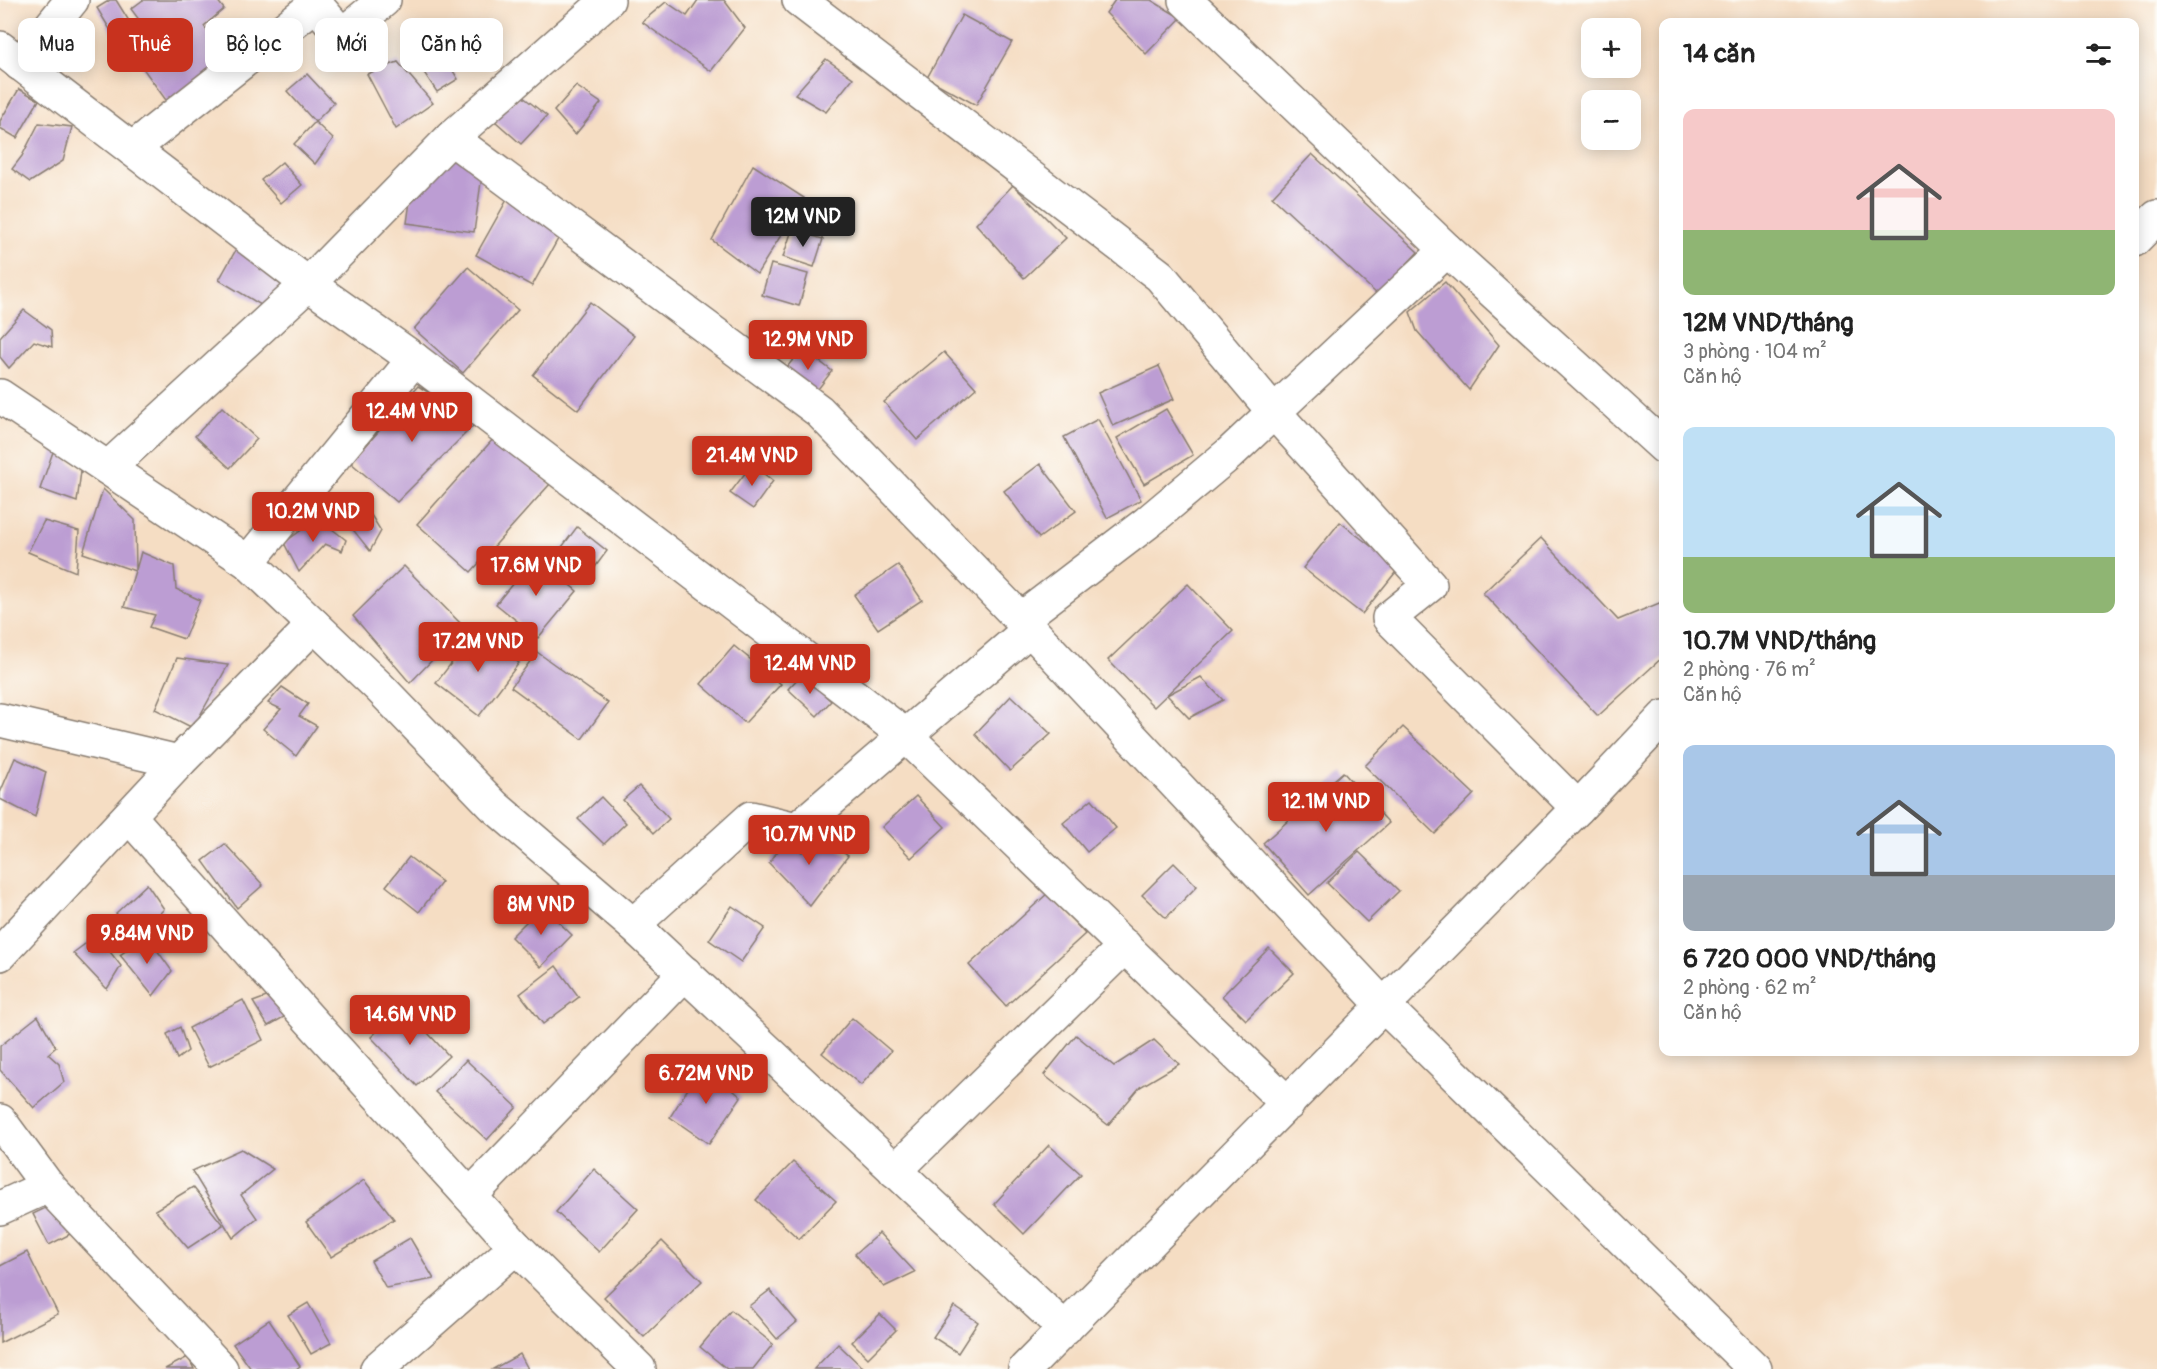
<!DOCTYPE html>
<html lang="vi">
<head>
<meta charset="utf-8">
<style>
  :root { --surface:#fff; --page:#f6f6f6; --text:#222; --muted:#767676; --accent:#c8321e }
  body { margin:0; font-family:Pangolin,sans-serif; background:var(--page); color:var(--text); height:100vh; display:flex; flex-direction:column; font-size:22px; white-space:nowrap }
  * { box-sizing:border-box; margin:0 }
  p { font-size:20px; color:var(--muted) }
  .icon { flex:none; width:33px; height:33px; fill:none; stroke:currentColor; stroke-width:2; stroke-linecap:round; stroke-linejoin:round }
  .map { position:relative; flex:1; overflow:hidden }
  .details { position:absolute; left:1659px; top:18px; width:480px; height:1038px; display:flex; flex-direction:column; background:var(--surface); border-radius:12px; box-shadow:0 3px 15px #0003 }
  .details>* { flex:none }
  .guide { position:absolute; left:18px; top:18px; width:570px; height:54px; display:flex; gap:12px }
  .buttons { position:absolute; left:1581px; top:18px; display:grid; gap:12px }
  .buttons a { display:grid; place-items:center; width:60px; height:60px; border-radius:12px; background:var(--surface); box-shadow:0 3px 15px #0003; font-size:30px }
  .price { position:absolute; translate:-50% -51px; padding:0 14px; border-radius:6px; background:var(--accent); color:#fff; font-size:20px; line-height:39px; filter:drop-shadow(0 2px 3px #0008) }
  .price::after { content:''; position:absolute; left:50%; top:36px; width:18px; height:14px; margin-left:-9px; background:inherit; clip-path:polygon(0 0,100% 0,50% 100%) }
  .price.on { background:#222; color:#fff }
  ul { padding:0; list-style:none }
  li { display:grid; align-content:center; gap:12px; height:318px; padding:0 24px }
  li span { display:grid; place-items:center; height:186px; border-radius:12px; color:#555 }
  li>.icon { margin-inline-start:auto }
  span .icon { width:108px; height:108px; fill:#fffc; stroke-width:1 }
  li b { font-size:26px }
  h2 { display:flex; justify-content:space-between; align-items:center; height:72px; padding:0 24px; font-size:26px }
  .tag { padding:0 21px; border-radius:12px; background:var(--surface); box-shadow:0 3px 15px #0003; font-size:21px; line-height:54px }
  .tag.on { background:var(--accent); color:#fff }
  .map>svg:first-child { display:block }
  .building { fill:#bc9dd3 }
  .lines { fill:none; stroke-linecap:round; stroke-linejoin:round }
  .street-casing { stroke:#887c70; stroke-width:36 }
  .street { stroke:#fff; stroke-width:33 }
</style>
</head>
<body>
<div class="map">
<svg width="2157" height="1369" viewBox="0 0 2157 1369">
  <rect width="100%" height="100%" fill="#fdfcf7"/>
  <filter id="ink" filterUnits="userSpaceOnUse"><feTurbulence type="fractalNoise" baseFrequency=".0167" numOctaves="2"/><feDisplacementMap in="SourceGraphic" scale="12" xChannelSelector="R" yChannelSelector="G"/><feConvolveMatrix kernelMatrix="1 2 1 2 8 2 1 2 1" color-interpolation-filters="sRGB"/></filter>
  <filter id="wash" filterUnits="userSpaceOnUse"><feTurbulence type="fractalNoise" baseFrequency=".008" numOctaves="4" result="noise"/><feDisplacementMap in="SourceGraphic" scale="24" xChannelSelector="R" yChannelSelector="G"/><feGaussianBlur stdDeviation="1.35" result="paint"/><feColorMatrix in="noise" values="0 0 0 0 0 0 0 0 0 0 0 0 0 0 0 0 0 1.4 0 .05"/><feComposite in="paint" operator="in"/></filter>
  <g filter="url(#wash)">
    <rect width="100%" height="100%" fill="#f5ddc3"/>
    <g id="blocks">
      <g class="building">
        <polygon points="110,0 116,0 144,45 126,56 97,8"/>
        <polygon points="143,0 217,0 224,9 204,26 228,60 168,103 137,60 158,45 131,9"/>
        <polygon points="698,0 724,0 745,28 711,71 642,22 666,2 687,16"/>
        <polygon points="1115,0 1151,0 1181,18 1146,54 1106,13"/>
        <polygon points="962,15 1012,42 976,105 927,78"/>
        <polygon points="433,38 458,79 437,92 411,53"/>
        <polygon points="826,59 853,78 826,112 795,94"/>
        <polygon points="398,62 433,103 396,129 367,74"/>
        <polygon points="307,74 334,103 315,122 287,91"/>
        <polygon points="576,86 601,103 575,135 554,111"/>
        <polygon points="19,89 39,100 17,138 0,128 0,121"/>
        <polygon points="522,96 547,116 521,144 487,114"/>
        <polygon points="315,122 333,139 315,164 294,144"/>
        <polygon points="39,123 72,127 63,161 30,182 12,169 22,156"/>
        <polygon points="417,152 484,161 474,232 407,223"/>
        <polygon points="1312,154 1418,252 1378,295 1272,197"/>
        <polygon points="282,162 302,185 281,203 261,180"/>
        <polygon points="753,165 804,198 757,274 712,240"/>
        <polygon points="1013,185 1066,238 1024,278 976,224"/>
        <polygon points="508,198 564,228 532,286 476,255"/>
        <polygon points="792,230 823,239 814,267 783,257"/>
        <polygon points="237,248 301,278 271,311 219,280"/>
        <polygon points="771,264 808,274 799,306 762,295"/>
        <polygon points="468,267 518,310 463,373 414,329"/>
        <polygon points="1445,282 1499,345 1469,390 1417,331 1410,312"/>
        <polygon points="590,302 634,336 578,410 533,375"/>
        <polygon points="24,310 51,330 52,347 34,341 9,368 0,357 0,337"/>
        <polygon points="802,348 832,371 815,393 784,371"/>
        <polygon points="944,352 976,388 917,440 884,402"/>
        <polygon points="1159,366 1174,399 1113,426 1098,393"/>
        <polygon points="418,386 477,422 397,502 351,463"/>
        <polygon points="222,407 257,439 230,468 195,436"/>
        <polygon points="1166,409 1193,455 1144,484 1117,438"/>
        <polygon points="1098,419 1141,500 1107,518 1064,437"/>
        <polygon points="495,437 550,484 471,572 417,524"/>
        <polygon points="54,449 81,471 77,502 40,489"/>
        <polygon points="752,464 773,481 753,509 730,493"/>
        <polygon points="1040,464 1076,511 1039,538 1004,491"/>
        <polygon points="103,489 135,520 136,570 141,552 174,566 176,589 200,600 184,639 149,627 155,615 124,607 135,571 83,553"/>
        <polygon points="361,499 381,531 370,551 343,517"/>
        <polygon points="318,518 346,540 342,551 325,544 299,572 284,543"/>
        <polygon points="44,521 79,531 76,572 28,552"/>
        <polygon points="1340,522 1399,568 1362,614 1303,568"/>
        <polygon points="577,527 607,551 587,578 556,555"/>
        <polygon points="1541,538 1618,620 1664,601 1664,656 1598,716 1483,593"/>
        <polygon points="535,556 577,591 538,638 496,604"/>
        <polygon points="898,565 922,600 878,629 854,595"/>
        <polygon points="404,566 464,627 410,683 353,616"/>
        <polygon points="1188,584 1233,631 1154,707 1108,660"/>
        <polygon points="476,631 519,663 479,716 436,683"/>
        <polygon points="734,646 781,684 745,723 701,684"/>
        <polygon points="537,652 608,703 582,739 511,687"/>
        <polygon points="177,658 228,665 193,728 155,709"/>
        <polygon points="802,674 831,701 817,716 788,689"/>
        <polygon points="1201,677 1223,700 1189,718 1167,695"/>
        <polygon points="282,687 308,704 299,716 317,726 296,756 263,729 281,709 268,703"/>
        <polygon points="1011,696 1051,734 1010,771 975,734"/>
        <polygon points="1403,727 1474,794 1435,834 1365,766"/>
        <polygon points="15,758 46,772 35,817 0,799 0,793"/>
        <polygon points="1343,772 1389,823 1309,895 1263,843"/>
        <polygon points="639,786 669,819 654,833 623,800"/>
        <polygon points="916,796 945,827 911,858 882,827"/>
        <polygon points="601,797 626,823 604,844 578,819"/>
        <polygon points="1092,799 1116,828 1087,852 1063,823"/>
        <polygon points="818,834 848,856 810,906 769,863 786,840 802,852"/>
        <polygon points="225,844 263,885 237,908 203,861"/>
        <polygon points="1359,852 1399,891 1367,922 1327,883"/>
        <polygon points="409,857 442,882 419,912 386,886"/>
        <polygon points="1174,863 1197,886 1166,918 1142,895"/>
        <polygon points="147,884 164,909 134,940 116,913"/>
        <polygon points="1048,893 1085,934 1006,1006 969,965"/>
        <polygon points="542,906 572,935 541,967 511,937"/>
        <polygon points="732,906 765,928 741,962 709,940"/>
        <polygon points="97,935 121,966 107,989 73,953"/>
        <polygon points="147,936 172,971 153,996 120,955"/>
        <polygon points="1269,948 1294,973 1246,1020 1222,996"/>
        <polygon points="556,966 579,997 543,1024 520,994"/>
        <polygon points="269,996 291,1013 268,1026 253,1002"/>
        <polygon points="243,1000 263,1040 209,1067 189,1028"/>
        <polygon points="404,1007 449,1056 417,1086 371,1037"/>
        <polygon points="38,1016 56,1047 48,1054 59,1064 64,1082 34,1108 0,1070 0,1046"/>
        <polygon points="852,1018 891,1051 861,1085 822,1053"/>
        <polygon points="180,1027 188,1051 177,1059 167,1034"/>
        <polygon points="1076,1035 1114,1066 1154,1040 1179,1064 1140,1087 1108,1125 1044,1075"/>
        <polygon points="466,1060 517,1107 487,1140 435,1092"/>
        <polygon points="703,1065 741,1097 709,1144 670,1117"/>
        <polygon points="1049,1145 1081,1174 1024,1234 994,1204"/>
        <polygon points="241,1149 273,1169 241,1195 257,1218 233,1238 192,1171"/>
        <polygon points="793,1162 836,1201 799,1239 756,1200"/>
        <polygon points="594,1169 638,1209 599,1252 556,1212"/>
        <polygon points="364,1180 394,1219 331,1257 306,1222"/>
        <polygon points="193,1187 223,1225 188,1248 155,1210"/>
        <polygon points="56,1203 78,1230 49,1245 33,1214"/>
        <polygon points="879,1233 915,1272 884,1287 855,1254"/>
        <polygon points="410,1238 434,1279 386,1288 371,1261"/>
        <polygon points="662,1241 702,1281 644,1337 604,1297"/>
        <polygon points="27,1252 58,1314 0,1343 0,1266"/>
        <polygon points="770,1290 797,1322 777,1339 749,1306"/>
        <polygon points="308,1303 331,1343 311,1354 288,1315"/>
        <polygon points="954,1306 978,1322 958,1353 933,1337"/>
        <polygon points="731,1310 773,1344 753,1369 727,1369 700,1347"/>
        <polygon points="880,1314 896,1330 868,1358 852,1342"/>
        <polygon points="269,1320 300,1366 296,1369 251,1369 233,1344"/>
        <polygon points="838,1344 864,1369 814,1369"/>
        <polygon points="520,1354 528,1369 493,1369"/>
        <polygon points="188,1357 194,1369 165,1369"/>
      </g>
    </g>
  </g>
  <g filter="url(#ink)">
    <use href="#blocks" fill-opacity="0" stroke="#887c70" stroke-width="1.5"/>
    <g class="lines">
      <defs>
        <g id="street">
          <polyline points="312,0 342,35 384,0"/>
          <polyline points="799,0 1160,276 1274,412 1430,585 1389,618 1578,808"/>
          <polyline points="1185,0 1447,250 1664,447"/>
          <polyline points="0,48 308,284 414,359 905,735 1288,1104"/>
          <polyline points="20,64 72,0"/>
          <polyline points="451,138 819,411 1030,629 1384,1006 1755,1369"/>
          <polyline points="132,149 316,4"/>
          <polyline points="2134,240 2157,217"/>
          <polyline points="0,396 248,562 379,687 494,806 633,925 1065,1329"/>
          <polyline points="108,468 308,284 451,138 608,0"/>
          <polyline points="248,562 414,359"/>
          <polyline points="1021,619 1148,522 1229,454 1447,250"/>
          <polyline points="0,720 179,762"/>
          <polyline points="129,816 310,1020 516,1247 639,1369"/>
          <polyline points="633,925 751,818 797,829 1030,629"/>
          <polyline points="0,954 179,762 314,625"/>
          <polyline points="0,1121 48,1186 221,1369"/>
          <polyline points="895,1171 1125,946"/>
          <polyline points="470,1196 685,973"/>
          <polyline points="0,1208 48,1186"/>
          <polyline points="377,1369 516,1247"/>
          <polyline points="1025,1369 1578,808 1664,717"/>
        </g>
      </defs>
      <use href="#street" class="street-casing"/>
      <use href="#street" class="street"/>
    </g>
  </g>
</svg>
<div class="buttons">
<a>+</a>
<a>−</a>
</div>
<b class="price on" style="left:803px;top:248px">12M VND</b>
<b class="price" style="left:808px;top:371px">12.9M VND</b>
<b class="price" style="left:412px;top:443px">12.4M VND</b>
<b class="price" style="left:752px;top:487px">21.4M VND</b>
<b class="price" style="left:313px;top:543px">10.2M VND</b>
<b class="price" style="left:536px;top:597px">17.6M VND</b>
<b class="price" style="left:478px;top:673px">17.2M VND</b>
<b class="price" style="left:810px;top:695px">12.4M VND</b>
<b class="price" style="left:1326px;top:833px">12.1M VND</b>
<b class="price" style="left:809px;top:866px">10.7M VND</b>
<b class="price" style="left:541px;top:936px">8M VND</b>
<b class="price" style="left:147px;top:965px">9.84M VND</b>
<b class="price" style="left:410px;top:1046px">14.6M VND</b>
<b class="price" style="left:706px;top:1105px">6.72M VND</b>
<div class="guide">
<a class="tag">Mua</a>
<a class="tag on">Thuê</a>
<a class="tag">Bộ lọc</a>
<a class="tag">Mới</a>
<a class="tag">Căn hộ</a>
</div>
<section class="details">
<h2>14 căn<svg class="icon" aria-label="filters" viewBox="0 0 24 24"><path d="M4 7h16M4 17h16"/><circle cx="9" cy="7" r="2"/><circle cx="15" cy="17" r="2"/></svg></h2>
<ul>
<li><span style="background:linear-gradient(#f6c9c9 65%,#8fb573 0)"><svg class="icon" aria-label="home" viewBox="0 0 24 24"><path d="M3 11l9-7 9 7M6 9v11h12V9"/></svg></span><div><b>12M VND/tháng</b><p>3 phòng · 104 m²</p><p>Căn hộ</p></div></li>
<li><span style="background:linear-gradient(#bfe0f5 70%,#8fb573 0)"><svg class="icon" aria-label="home" viewBox="0 0 24 24"><path d="M3 11l9-7 9 7M6 9v11h12V9"/></svg></span><div><b>10.7M VND/tháng</b><p>2 phòng · 76 m²</p><p>Căn hộ</p></div></li>
<li><span style="background:linear-gradient(#a9c7e8 70%,#9aa5b1 0)"><svg class="icon" aria-label="home" viewBox="0 0 24 24"><path d="M3 11l9-7 9 7M6 9v11h12V9"/></svg></span><div><b>6 720 000 VND/tháng</b><p>2 phòng · 62 m²</p><p>Căn hộ</p></div></li>
</ul>
</section>
</div>
</body>
</html>
